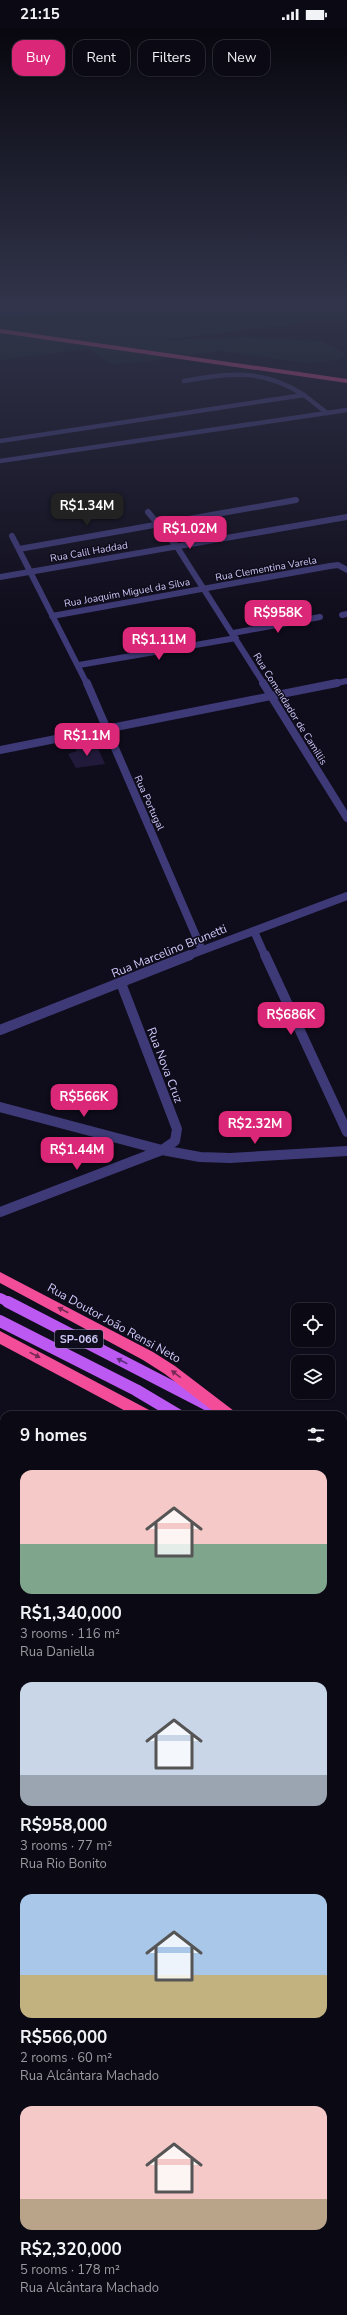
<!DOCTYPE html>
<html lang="en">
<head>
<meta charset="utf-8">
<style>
  :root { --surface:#0b0914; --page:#191722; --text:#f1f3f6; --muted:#9a9aa0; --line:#2b2a34; --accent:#db2777 }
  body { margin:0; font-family:"Nunito Sans",sans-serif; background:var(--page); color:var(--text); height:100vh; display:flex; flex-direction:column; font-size:15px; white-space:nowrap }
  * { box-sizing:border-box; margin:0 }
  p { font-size:13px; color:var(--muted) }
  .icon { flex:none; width:22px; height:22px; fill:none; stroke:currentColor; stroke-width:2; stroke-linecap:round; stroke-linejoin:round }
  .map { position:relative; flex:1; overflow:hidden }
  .drawer { position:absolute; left:0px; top:1383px; width:347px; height:904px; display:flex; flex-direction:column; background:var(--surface); border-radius:12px 12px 0 0; box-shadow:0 1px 3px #0004,0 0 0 1px var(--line) }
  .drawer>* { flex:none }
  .hud { position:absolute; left:12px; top:12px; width:323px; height:36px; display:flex; gap:8px }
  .controls { position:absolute; left:291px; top:1275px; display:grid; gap:8px }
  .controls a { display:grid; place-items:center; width:44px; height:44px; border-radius:8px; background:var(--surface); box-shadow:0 1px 3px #0004,0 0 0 1px var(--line); font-size:20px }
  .price { position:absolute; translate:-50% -34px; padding:0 9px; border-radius:8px; background:var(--accent); color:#fff; font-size:13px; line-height:26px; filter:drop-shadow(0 1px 2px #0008) }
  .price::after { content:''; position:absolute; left:50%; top:24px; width:12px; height:9px; margin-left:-6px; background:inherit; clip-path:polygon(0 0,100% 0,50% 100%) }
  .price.on { background:#222; color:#fff }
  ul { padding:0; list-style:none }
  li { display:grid; align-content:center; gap:8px; height:212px; padding:0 20px }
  li span { display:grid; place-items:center; height:124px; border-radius:12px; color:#555 }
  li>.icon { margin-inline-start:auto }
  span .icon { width:72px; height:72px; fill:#fffc; stroke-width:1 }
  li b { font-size:17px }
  h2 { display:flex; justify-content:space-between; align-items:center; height:48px; padding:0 20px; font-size:17px }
  .pill { padding:0 14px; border-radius:12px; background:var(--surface); box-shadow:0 1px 3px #0004,0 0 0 1px var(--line); font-size:14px; line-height:36px }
  .pill.on { background:var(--accent); color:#fff }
  .status { display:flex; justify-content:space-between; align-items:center; height:28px; padding:0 20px; background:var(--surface); direction:ltr }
  .status svg { height:11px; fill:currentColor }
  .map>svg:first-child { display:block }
  .green { fill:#102424 }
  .water { fill:#0e203d }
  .building { fill:#211a3a }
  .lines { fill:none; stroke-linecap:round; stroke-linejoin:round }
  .minor-far5 { stroke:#3e3a77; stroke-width:4.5 }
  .minor-far4 { stroke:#3e3a77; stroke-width:6 }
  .minor-far3 { stroke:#3e3a77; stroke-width:8 }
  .minor-far2 { stroke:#3e3a77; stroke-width:10 }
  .minor-far1 { stroke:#3e3a77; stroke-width:12 }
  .minor { stroke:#3e3a77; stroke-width:16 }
  .major-far1 { stroke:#bd59f3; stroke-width:10 }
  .major { stroke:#bd59f3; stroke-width:12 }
  .highway { fill:#f34d99; fill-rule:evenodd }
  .oneway { fill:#762954 }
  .oneway2 { fill:#5d2f7c }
  .labels { text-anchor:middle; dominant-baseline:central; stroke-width:3; stroke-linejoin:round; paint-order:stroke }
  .far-street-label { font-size:10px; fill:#d0cafb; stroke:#0f0c1b }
  .shield { fill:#0f0c1b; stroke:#9691b8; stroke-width:1 }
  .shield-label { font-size:11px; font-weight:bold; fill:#d0cafb }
  .street-label { font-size:12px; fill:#d0cafb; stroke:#0f0c1b }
</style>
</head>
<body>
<div class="status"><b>21:15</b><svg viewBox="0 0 49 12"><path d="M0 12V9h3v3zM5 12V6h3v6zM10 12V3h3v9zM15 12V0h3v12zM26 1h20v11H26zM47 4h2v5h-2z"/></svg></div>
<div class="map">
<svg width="347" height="2287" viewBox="0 0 347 2287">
  <rect width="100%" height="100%" fill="#0f0c1b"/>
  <polygon class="green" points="70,277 347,277 347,290 161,312 248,309 322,313 346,326 337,332 308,335 220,323 144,334 111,336 88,321 0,332 0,288 49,288 69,280 67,279"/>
  <polygon class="water" points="0,277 70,277 67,279 70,280 49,288 6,289 0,288"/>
  <polygon class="building" points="96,716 105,736 76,740 68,726 77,723 75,720"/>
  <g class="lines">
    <g class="minor-far5">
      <polyline points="304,367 327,385"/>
      <path d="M0,413l304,-46c-42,-27 -73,-22 -120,-14"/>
      <polyline points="0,433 347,382"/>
    </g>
    <g class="minor-far4">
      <polyline points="148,484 177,519 264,656"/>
      <polyline points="12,508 87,656"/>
      <polyline points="19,521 296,472"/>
      <polyline points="0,549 347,489"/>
      <polyline points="342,587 347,586"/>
      <polyline points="52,588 330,538 338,537 347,542"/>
      <polyline points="233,605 320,589"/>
      <polyline points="79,637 236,610"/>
      <polyline points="332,656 347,653"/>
    </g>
    <g class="minor-far3">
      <polyline points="87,655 202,922"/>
      <polyline points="263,655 347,790"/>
      <polyline points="0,722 337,655"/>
      <polyline points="254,903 265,928"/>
      <polyline points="187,928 347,868"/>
    </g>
    <g class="minor-far2">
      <polyline points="265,927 347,1104"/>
      <polyline points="0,1002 190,927"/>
      <polyline points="0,1079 162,1122 200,1129 230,1130 347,1123"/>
      <polyline points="0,1184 162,1122 175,1113 177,1101 121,955"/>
    </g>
    <polyline class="minor-far1" points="0,1615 4,1613"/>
    <g class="minor">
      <polyline points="343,1750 347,1749"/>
      <polyline points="0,1904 4,1902"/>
      <polyline points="343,2014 347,2012"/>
      <polyline points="0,2188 4,2186"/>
      <polyline points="73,2283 73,2287"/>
    </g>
    <polyline class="major-far1" points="0,1270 10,1275"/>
    <g class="major">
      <polyline points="8,1274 227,1387"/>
      <polyline points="0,1293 136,1362 178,1387"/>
    </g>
    <g class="highway">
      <polygon points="0,301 347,351 347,355 0,305"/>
      <polygon points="0,1244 153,1324 175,1338 234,1383 236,1387 218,1387 165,1346 143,1332 0,1255"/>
      <polygon points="0,1303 151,1383 153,1387 133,1387 0,1316"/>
      <polygon points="343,1440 347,1442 347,1456 343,1454"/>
      <polygon points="343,1469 347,1471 347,1485 343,1483"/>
    </g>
  </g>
  <defs><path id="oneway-solid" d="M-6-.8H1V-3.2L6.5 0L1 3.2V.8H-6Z"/></defs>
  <g class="oneway">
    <use href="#oneway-solid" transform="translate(63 1282) rotate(-152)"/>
    <use href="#oneway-solid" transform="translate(35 1327) rotate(27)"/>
    <use href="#oneway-solid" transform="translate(176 1346) rotate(-142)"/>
  </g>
  <use class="oneway2" href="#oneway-solid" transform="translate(122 1333) rotate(-153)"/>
  <linearGradient id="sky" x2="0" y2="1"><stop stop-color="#08070f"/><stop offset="0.46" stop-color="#31344a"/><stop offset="1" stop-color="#31344a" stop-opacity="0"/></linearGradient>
  <rect width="347" height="597" fill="url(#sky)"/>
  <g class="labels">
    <g class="far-street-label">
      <text transform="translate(89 524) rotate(-10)">Rua Calil Haddad</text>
      <text transform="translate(266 541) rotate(-10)">Rua Clementina Varela</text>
      <text transform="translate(127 565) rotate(-10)">Rua Joaquim Miguel da Silva</text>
      <text transform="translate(290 681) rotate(58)">Rua Comendador de Camillis</text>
      <text transform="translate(149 775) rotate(66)">Rua Portugal</text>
    </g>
    <rect class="shield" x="55" y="1302" width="48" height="18" rx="3"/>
    <g class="shield-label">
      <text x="79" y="1311">SP-066</text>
    </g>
    <g class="street-label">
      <text transform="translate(169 923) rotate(-22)">Rua Marcelino Brunetti</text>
      <text transform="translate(165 1037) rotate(69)">Rua Nova Cruz</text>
      <text transform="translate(114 1295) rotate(29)">Rua Doutor João Rensi Neto</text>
    </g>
  </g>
</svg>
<div class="controls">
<a><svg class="icon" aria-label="locate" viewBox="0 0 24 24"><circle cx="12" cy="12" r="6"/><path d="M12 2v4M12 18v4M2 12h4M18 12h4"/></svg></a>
<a><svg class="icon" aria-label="layers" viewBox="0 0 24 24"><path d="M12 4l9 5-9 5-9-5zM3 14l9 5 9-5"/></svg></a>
</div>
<b class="price on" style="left:87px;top:499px">R$1.34M</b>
<b class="price" style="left:190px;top:522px">R$1.02M</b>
<b class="price" style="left:278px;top:606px">R$958K</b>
<b class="price" style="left:159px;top:633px">R$1.11M</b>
<b class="price" style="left:87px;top:729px">R$1.1M</b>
<b class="price" style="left:291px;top:1008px">R$686K</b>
<b class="price" style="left:84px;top:1090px">R$566K</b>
<b class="price" style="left:255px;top:1117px">R$2.32M</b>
<b class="price" style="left:77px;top:1143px">R$1.44M</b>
<div class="hud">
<a class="pill on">Buy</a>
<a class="pill">Rent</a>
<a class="pill">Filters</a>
<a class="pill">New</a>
</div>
<section class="drawer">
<h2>9 homes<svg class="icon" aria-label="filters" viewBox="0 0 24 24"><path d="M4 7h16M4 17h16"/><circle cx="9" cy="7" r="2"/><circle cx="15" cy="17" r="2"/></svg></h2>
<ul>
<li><span style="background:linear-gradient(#f6c9c9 60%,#7fa58c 0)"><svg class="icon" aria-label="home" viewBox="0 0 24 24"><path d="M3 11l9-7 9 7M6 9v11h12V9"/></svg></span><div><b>R$1,340,000</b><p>3 rooms · 116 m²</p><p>Rua Daniella</p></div></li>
<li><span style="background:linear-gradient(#c9d6e8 75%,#9aa5b1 0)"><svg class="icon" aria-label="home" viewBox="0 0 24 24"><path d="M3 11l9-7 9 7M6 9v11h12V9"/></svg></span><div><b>R$958,000</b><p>3 rooms · 77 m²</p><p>Rua Rio Bonito</p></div></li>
<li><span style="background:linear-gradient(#a9c7e8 65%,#c2b280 0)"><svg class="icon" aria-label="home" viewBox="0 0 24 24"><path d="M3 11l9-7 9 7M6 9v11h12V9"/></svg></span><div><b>R$566,000</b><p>2 rooms · 60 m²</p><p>Rua Alcântara Machado</p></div></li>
<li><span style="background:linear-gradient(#f6c9c9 75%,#b9a48a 0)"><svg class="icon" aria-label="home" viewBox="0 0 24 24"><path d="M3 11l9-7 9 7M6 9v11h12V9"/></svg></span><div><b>R$2,320,000</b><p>5 rooms · 178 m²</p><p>Rua Alcântara Machado</p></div></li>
</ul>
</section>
</div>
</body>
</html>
